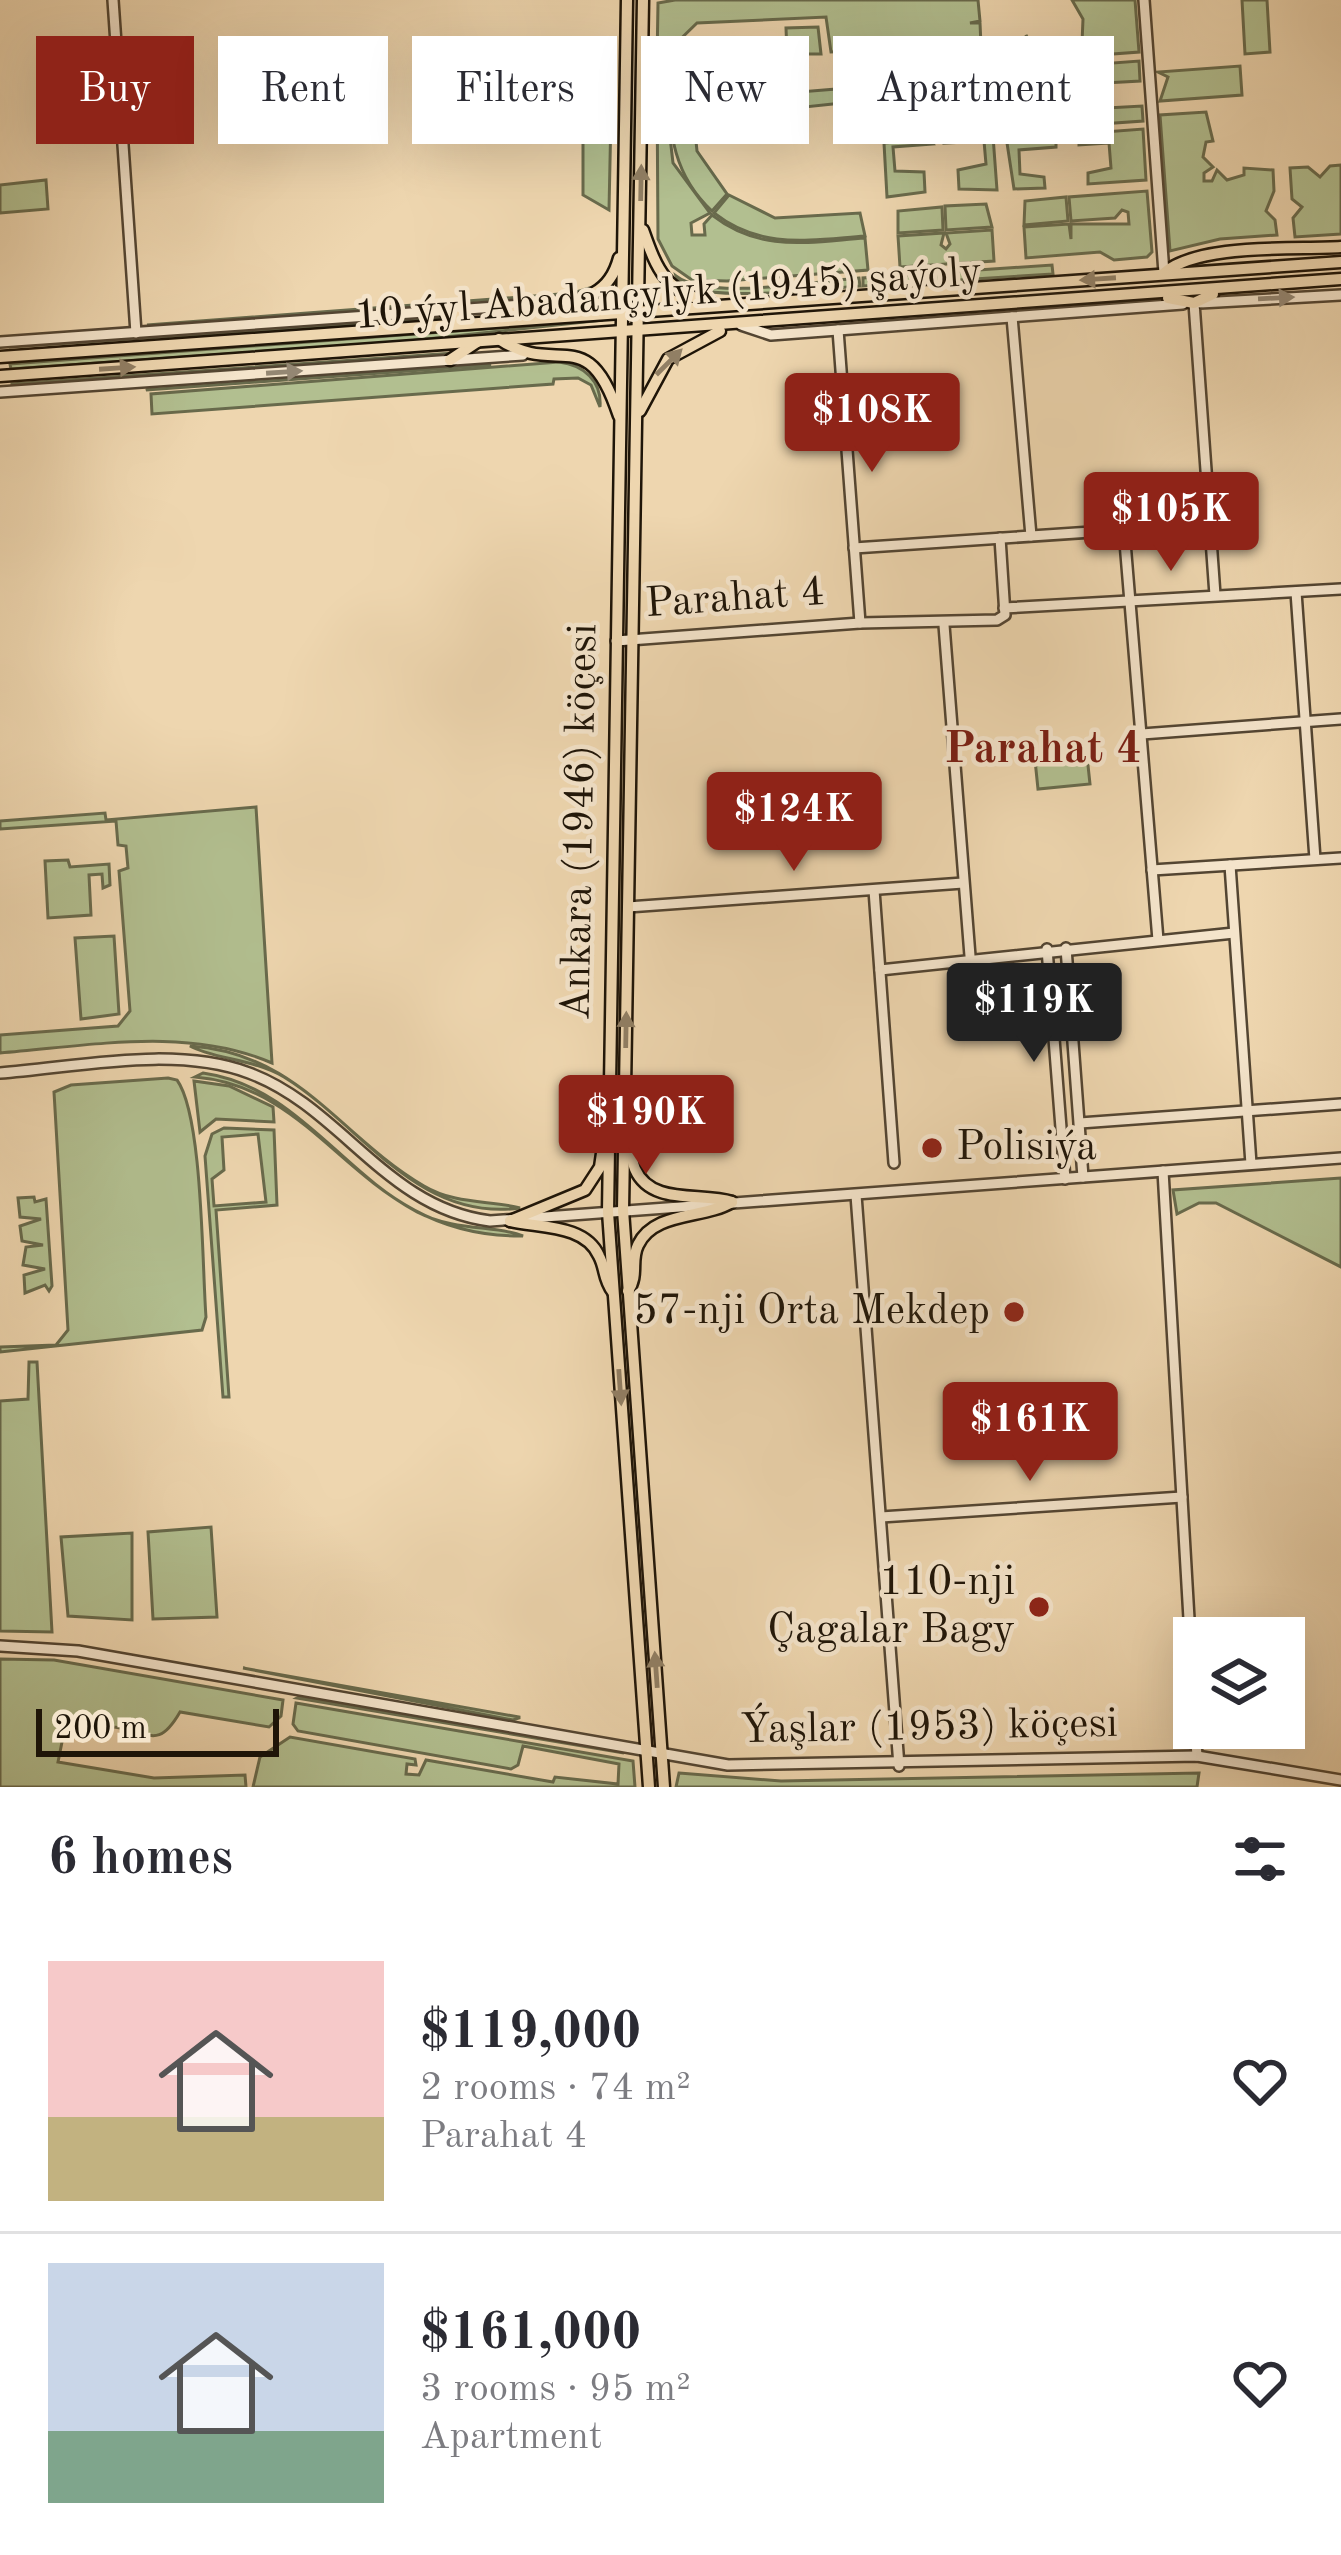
<!DOCTYPE html>
<html lang="en">
<head>
<meta charset="utf-8">
<style>
  :root { --surface:#fff; --page:#f2f2f3; --text:#2b2b33; --muted:#7c7c81; --line:#e1e1e2; --accent:#8f2418 }
  body { margin:0; font-family:"Old Standard TT",serif; background:var(--page); color:var(--text); height:100vh; display:flex; flex-direction:column; font-size:45px; white-space:nowrap }
  * { box-sizing:border-box; margin:0 }
  p { font-size:39px; color:var(--muted) }
  .icon { flex:none; width:66px; height:66px; fill:none; stroke:currentColor; stroke-width:2; stroke-linecap:round; stroke-linejoin:round }
  .map { position:relative; height:1787px; overflow:hidden }
  .panel { display:flex; flex-direction:column; background:var(--surface); flex:1 }
  .panel>* { flex:none }
  .top-card { position:absolute; left:36px; top:36px; width:1269px; height:108px; display:flex; gap:24px }
  .fabs { position:absolute; left:1173px; top:1617px; display:grid; gap:24px }
  .fabs a { display:grid; place-items:center; width:132px; height:132px; border-radius:0px; background:var(--surface); box-shadow:0 12px 48px #0002; font-size:60px }
  .scale { position:absolute; left:36px; bottom:30px; width:243px; box-sizing:border-box; padding-left:12px; border:6px solid #1f1508; border-top:0; font-size:33px; line-height:42px; white-space:nowrap; color:#1f1508; -webkit-text-stroke:9px #f4e4cb; paint-order:stroke }
  .price { position:absolute; translate:-50% -102px; padding:0 27px; border-radius:12px; background:var(--accent); color:#fff; font-size:39px; line-height:78px; filter:drop-shadow(0 3px 6px #0008) }
  .price::after { content:''; position:absolute; left:50%; top:72px; width:36px; height:27px; margin-left:-18px; background:inherit; clip-path:polygon(0 0,100% 0,50% 100%) }
  .price.selected { background:#222; color:#fff }
  ul { padding:0; list-style:none }
  li { display:flex; align-items:center; gap:36px; height:300px; padding:0 48px }
  li+li { border-top:3px solid var(--line) }
  li span { display:grid; place-items:center; flex:none; width:336px; height:240px; border-radius:0px; color:#555 }
  li>.icon { margin-inline-start:auto }
  span .icon { width:144px; height:144px; fill:#fffc; stroke-width:1 }
  li b { font-size:51px }
  h2 { display:flex; justify-content:space-between; align-items:center; height:144px; padding:0 48px; font-size:51px }
  .chip { padding:0 42px; border-radius:0px; background:var(--surface); box-shadow:0 12px 48px #0002; font-size:42px; line-height:108px }
  .chip.selected { background:var(--accent); color:#fff }
  .map>svg:first-child { display:block }
  .green { fill:#b2bf90; stroke:#686a4c; stroke-width:3; fill-rule:evenodd }
  .lines { fill:none; stroke-linecap:round; stroke-linejoin:round }
  .minor-casing { stroke:#534532; stroke-width:14 }
  .major-casing { stroke:#1f1508; stroke-width:15 }
  .minor { stroke:#f4e4cb; stroke-width:9 }
  .major { stroke:#eed6af; stroke-width:10 }
  .oneway { fill:#917f64 }
  .oneway2 { fill:#948773 }
  .poi-dot { fill:#8f2418; stroke:#f4e4cb; stroke-width:4.5 }
  .labels { text-anchor:middle; dominant-baseline:central; stroke-width:9; stroke-linejoin:round; paint-order:stroke }
  .street-label { font-size:42px; fill:#1f1508; stroke:#f4e4cb }
  .poi-label { font-size:42px; fill:#1f1508; stroke:#f4e4cb; text-anchor:end }
  .neighbourhood-label { font-size:45px; font-weight:bold; fill:#7a1f14; stroke:#f4e4cb }
</style>
</head>
<body>
<div class="map">
<svg width="1341" height="1787" viewBox="0 0 1341 1787">
  <rect width="100%" height="100%" fill="#eed6af"/>
  <filter id="stains"><feTurbulence type="fractalNoise" baseFrequency=".00167" numOctaves="4"/><feColorMatrix values="0 0 0 0 .2 0 0 0 0 .09 0 0 0 0 .02 0 0 0 .5 -.17"/></filter>
  <radialGradient id="worn" r=".72"><stop offset=".6" stop-color="#630" stop-opacity="0"/><stop offset="1" stop-color="#630" stop-opacity=".3"/></radialGradient>
  <g class="green">
    <polygon points="675,0 978,0 980,21 970,23 980,23 981,45 989,47 990,58 879,71 873,79 874,110 853,112 852,102 805,107 799,92 860,87 858,51 831,52 826,17 697,23 657,62 658,3"/>
    <polygon points="1072,0 1135,0 1139,52 1032,60 1026,35 1030,43 1048,38 1049,51 1069,52 1082,43 1083,19"/>
    <polygon points="1242,0 1267,0 1270,52 1245,54"/>
    <polygon points="818,27 821,54 787,54 786,28"/>
    <path d="M687,54l10,97 30,43 -15,17c-42,-39 -42,-84 -46,-137z"/>
    <polygon points="1139,61 1140,81 1087,84 1086,77 1015,82 1017,121 1057,121 1050,127 1005,128 1001,78 1006,71"/>
    <polygon points="1240,66 1242,95 1160,101 1168,77 1158,72"/>
    <polygon points="987,72 992,78 991,126 945,129 981,124 978,85 907,90 907,98 897,99 894,112 888,113 888,79"/>
    <path d="M663,77l10,86 37,50 -19,10 1,12h13l-1,-11 8,-9c49,38 96,27 153,23l3,32 -141,11 -35,-1 -20,-14 -14,-27 -1,-156z"/>
    <polygon points="1142,106 1143,121 1072,126 1066,118 1089,117 1089,109"/>
    <polygon points="1206,112 1213,141 1206,142 1203,157 1213,167 1204,173 1204,181 1212,181 1217,170 1227,180 1244,175 1244,168 1273,170 1274,191 1266,211 1275,220 1277,235 1220,239 1170,251 1160,115"/>
    <polygon points="611,114 609,210 583,195 583,132"/>
    <polygon points="1143,129 1146,180 1088,184 1088,173 1111,168 1109,143 1079,145 1079,140 1091,133"/>
    <polygon points="993,136 997,190 959,189 958,170 986,164 984,141 945,143 948,138"/>
    <polygon points="1035,137 1056,142 1056,147 1019,150 1020,174 1044,177 1045,188 1014,189 1007,143"/>
    <polygon points="929,139 933,144 893,147 895,171 924,172 925,192 887,197 884,143"/>
    <polygon points="1341,165 1341,234 1295,237 1293,218 1302,207 1292,199 1290,168 1308,167 1320,177 1330,166"/>
    <polygon points="46,180 48,209 0,213 0,185"/>
    <polygon points="1147,191 1152,252 1147,257 1114,260 1100,252 1026,258 1024,227 1069,224 1071,239 1071,224 1129,224 1128,212 1122,210 1115,218 1071,221 1069,197"/>
    <path d="M729,195l46,23 85,-5 5,23c-56,4 -104,14 -151,-23z"/>
    <polygon points="1066,197 1068,221 1024,225 1025,201"/>
    <polygon points="986,204 992,227 946,230 945,206"/>
    <polygon points="942,207 943,230 898,233 898,211"/>
    <polygon points="992,230 994,261 900,267 898,236 944,233 941,245 946,249 950,244 946,233"/>
    <polygon points="1052,265 1053,274 863,286 863,278"/>
    <path d="M676,276c32,25 142,5 183,2l1,8c-34,2 -175,21 -184,-10z"/>
    <polygon points="593,287 596,289 573,297 147,325 573,293"/>
    <polygon points="444,315 451,318 9,347"/>
    <polygon points="603,320 399,342 11,369 10,364"/>
    <polygon points="454,353 445,357 12,387 12,384"/>
    <path d="M559,362c25,3 43,19 41,45l-9,-22 -13,-7 -24,1 -1,5 -401,30 -1,-20z"/>
    <polygon points="480,363 491,365 146,390 154,386"/>
    <polygon points="1087,756 1090,784 1038,789 1035,760"/>
    <path d="M256,807l16,256c-85,-37 -182,-17 -272,-10v-18l118,-9 12,-15 -11,-140 9,-3 -2,-22 -8,-1 -2,-24 -116,8v-8l105,-8 1,7z"/>
    <polygon points="68,860 70,867 109,864 110,885 103,888 102,874 89,875 91,915 48,918 45,861"/>
    <polygon points="114,936 119,1014 81,1019 75,938"/>
    <path d="M190,1046c109,7 149,90 234,140 32,19 67,14 96,22 -104,14 -158,-83 -236,-131 -30,-18 -71,-18 -94,-31z"/>
    <path d="M203,1073c92,13 137,98 214,139 39,20 80,13 106,24 -165,2 -194,-148 -328,-159z"/>
    <path d="M168,1078l9,2c26,36 25,186 29,237l-4,13 -202,22v-5l56,-2 12,-15 -14,-238 17,-7z"/>
    <polygon points="194,1081 229,1086 273,1107 274,1122 216,1119 200,1132"/>
    <path d="M224,1128l50,2 3,75 -61,5 13,187h-6l-18,-241 7,-22zM258,1134l8,68 -52,4 -2,-27 12,-9 -2,-33z"/>
    <polygon points="1341,1178 1341,1267 1216,1203 1199,1203 1177,1214 1173,1190"/>
    <polygon points="34,1197 35,1202 46,1199 52,1286 49,1291 45,1285 25,1293 24,1275 45,1269 23,1265 26,1247 43,1245 22,1241 20,1226 41,1219 20,1217 18,1198"/>
    <polygon points="29,1362 37,1362 52,1632 0,1631 0,1401 28,1399"/>
    <polygon points="211,1527 217,1617 153,1619 148,1532"/>
    <polygon points="132,1533 132,1620 68,1616 61,1537"/>
    <path d="M0,1659l54,1 229,40 -2,16 -12,11 -89,-15c-22,38 -30,20 -66,15 -18,-3 -33,3 -50,5l-6,30 96,16 91,-3 1,12h-246z"/>
    <polygon points="243,1668 519,1717 519,1718 513,1720"/>
    <polygon points="301,1696 624,1753 297,1698"/>
    <polygon points="296,1703 633,1761 635,1787 253,1787 260,1757 290,1737 415,1759 416,1765 407,1764 406,1774 419,1775 426,1760 553,1782 555,1777 618,1784 619,1764 523,1746 518,1765 511,1769 298,1731 293,1724"/>
    <polygon points="679,1773 781,1781 1199,1773 1197,1787 676,1787"/>
  </g>
  <g class="lines">
    <defs>
      <g id="minor">
        <polyline points="113,0 136,333"/>
        <polyline points="1144,0 1164,273"/>
        <polyline points="1194,303 1215,595"/>
        <polyline points="1200,303 1341,295"/>
        <polyline points="1012,317 1031,536"/>
        <polyline points="741,325 771,335 1183,304"/>
        <polyline points="838,330 860,623"/>
        <polyline points="0,342 523,305"/>
        <polyline points="0,392 523,355"/>
        <polyline points="1124,530 1158,940"/>
        <polyline points="854,548 1211,524"/>
        <polyline points="1296,592 1315,859"/>
        <polyline points="1004,608 1341,589"/>
        <polyline points="944,625 970,956"/>
        <polyline points="616,641 860,623 997,620 1005,615 1000,538"/>
        <polyline points="1142,734 1341,719"/>
        <polyline points="1230,865 1251,1164"/>
        <polyline points="1152,870 1341,858"/>
        <polyline points="874,890 894,1163"/>
        <polyline points="628,907 963,883"/>
        <polyline points="1066,948 1083,1177"/>
        <polyline points="1047,949 1065,1179"/>
        <polyline points="880,970 1234,933"/>
        <path d="M0,1073c78,-6 174,-28 249,0 92,34 137,135 241,148l851,-63"/>
        <polyline points="1080,1123 1341,1104"/>
        <polyline points="1163,1171 1194,1705"/>
        <polyline points="856,1195 899,1766"/>
        <polyline points="881,1517 1182,1497"/>
        <polyline points="0,1646 78,1651 728,1765 1197,1756 1341,1780"/>
        <polyline points="1195,1728 1197,1756"/>
      </g>
      <g id="major">
        <polyline points="627,0 608,1212 649,1787"/>
        <polyline points="643,0 623,1210 664,1787"/>
        <path d="M643,230c14,40 23,63 68,72"/>
        <path d="M1164,273c35,-30 130,-23 177,-26"/>
        <polyline points="1168,298 1194,303 1213,294"/>
        <polyline points="445,312 470,322"/>
        <path d="M503,319c41,-29 100,0 116,-61"/>
        <path d="M499,339c59,40 88,-20 120,77"/>
        <polyline points="0,357 1341,262"/>
        <polyline points="450,360 477,342"/>
        <polyline points="0,376 1341,279"/>
        <polyline points="640,411 668,359 720,331"/>
        <path d="M626,1121c9,16 2,32 9,48 16,37 66,23 97,33"/>
        <polyline points="510,1221 585,1190 600,1167 606,1126"/>
        <path d="M510,1221c29,7 75,3 89,35 7,13 4,23 14,36"/>
        <path d="M628,1291c11,-16 2,-30 10,-46 16,-34 66,-26 94,-43"/>
      </g>
    </defs>
    <use href="#minor" class="minor-casing"/>
    <use href="#major" class="major-casing"/>
    <use href="#minor" class="minor"/>
    <use href="#major" class="major"/>
  </g>
  <defs><path id="oneway-solid" d="M-6-.8H1V-3.2L6.5 0L1 3.2V.8H-6Z" transform="scale(3)"/></defs>
  <g class="oneway">
    <use href="#oneway-solid" transform="translate(641 183) rotate(-89)"/>
    <use href="#oneway-solid" transform="translate(1098 279) rotate(176)"/>
    <use href="#oneway-solid" transform="translate(669 362) rotate(-45)"/>
    <use href="#oneway-solid" transform="translate(117 368) rotate(-4)"/>
    <use href="#oneway-solid" transform="translate(626 1030) rotate(-89)"/>
    <use href="#oneway-solid" transform="translate(620 1387) rotate(86)"/>
    <use href="#oneway-solid" transform="translate(656 1670) rotate(-94)"/>
  </g>
  <g class="oneway2">
    <use href="#oneway-solid" transform="translate(1276 298) rotate(-3)"/>
    <use href="#oneway-solid" transform="translate(284 372) rotate(-4)"/>
  </g>
  <g class="poi-dot">
    <circle cx="932" cy="1148" r="12"/>
    <circle cx="1014" cy="1312" r="12"/>
    <circle cx="1039" cy="1607" r="12"/>
  </g>
  <g class="labels">
    <g class="street-label">
      <text transform="translate(668 295) rotate(-4)">10 ýyl Abadançylyk (1945) şaýoly</text>
      <text transform="translate(735 599) rotate(-4)">Parahat 4</text>
      <text transform="translate(581 822) rotate(-89)">Ankara (1946) köçesi</text>
      <text transform="translate(929 1728) rotate(-1)">Ýaşlar (1953) köçesi</text>
    </g>
    <g class="poi-label">
      <text x="956" y="1148" text-anchor="start">Polisiýa</text>
      <text x="990" y="1312">57-nji Orta Mekdep</text>
      <text x="1015" y="1583">110-nji<tspan x="1015" dy="48">Çagalar Bagy</tspan></text>
    </g>
    <g class="neighbourhood-label">
      <text x="1043" y="750">Parahat 4</text>
    </g>
  </g>
  <rect width="100%" height="100%" filter="url(#stains)"/>
  <rect width="100%" height="100%" fill="url(#worn)"/>
</svg>
<div class="fabs">
<a><svg class="icon" aria-label="layers" viewBox="0 0 24 24"><path d="M12 4l9 5-9 5-9-5zM3 14l9 5 9-5"/></svg></a>
</div>
<div class="scale">200 m</div>
<b class="price" style="left:872px;top:475px">$108K</b>
<b class="price" style="left:1171px;top:574px">$105K</b>
<b class="price" style="left:794px;top:874px">$124K</b>
<b class="price selected" style="left:1034px;top:1065px">$119K</b>
<b class="price" style="left:646px;top:1177px">$190K</b>
<b class="price" style="left:1030px;top:1484px">$161K</b>
<div class="top-card">
<a class="chip selected">Buy</a>
<a class="chip">Rent</a>
<a class="chip">Filters</a>
<a class="chip">New</a>
<a class="chip">Apartment</a>
</div>
</div>
<section class="panel">
<h2>6 homes<svg class="icon" aria-label="filters" viewBox="0 0 24 24"><path d="M4 7h16M4 17h16"/><circle cx="9" cy="7" r="2"/><circle cx="15" cy="17" r="2"/></svg></h2>
<ul>
<li><span style="background:linear-gradient(#f6c9c9 65%,#c2b280 0)"><svg class="icon" aria-label="home" viewBox="0 0 24 24"><path d="M3 11l9-7 9 7M6 9v11h12V9"/></svg></span><div><b>$119,000</b><p>2 rooms · 74 m²</p><p>Parahat 4</p></div><svg class="icon" aria-label="heart" viewBox="0 0 24 24"><path d="M12 20l-8-8c-3-5 5-10 8-4 3-6 11-1 8 4z"/></svg></li>
<li><span style="background:linear-gradient(#c9d6e8 70%,#7fa58c 0)"><svg class="icon" aria-label="home" viewBox="0 0 24 24"><path d="M3 11l9-7 9 7M6 9v11h12V9"/></svg></span><div><b>$161,000</b><p>3 rooms · 95 m²</p><p>Apartment</p></div><svg class="icon" aria-label="heart" viewBox="0 0 24 24"><path d="M12 20l-8-8c-3-5 5-10 8-4 3-6 11-1 8 4z"/></svg></li>
</ul>
</section>
</body>
</html>
